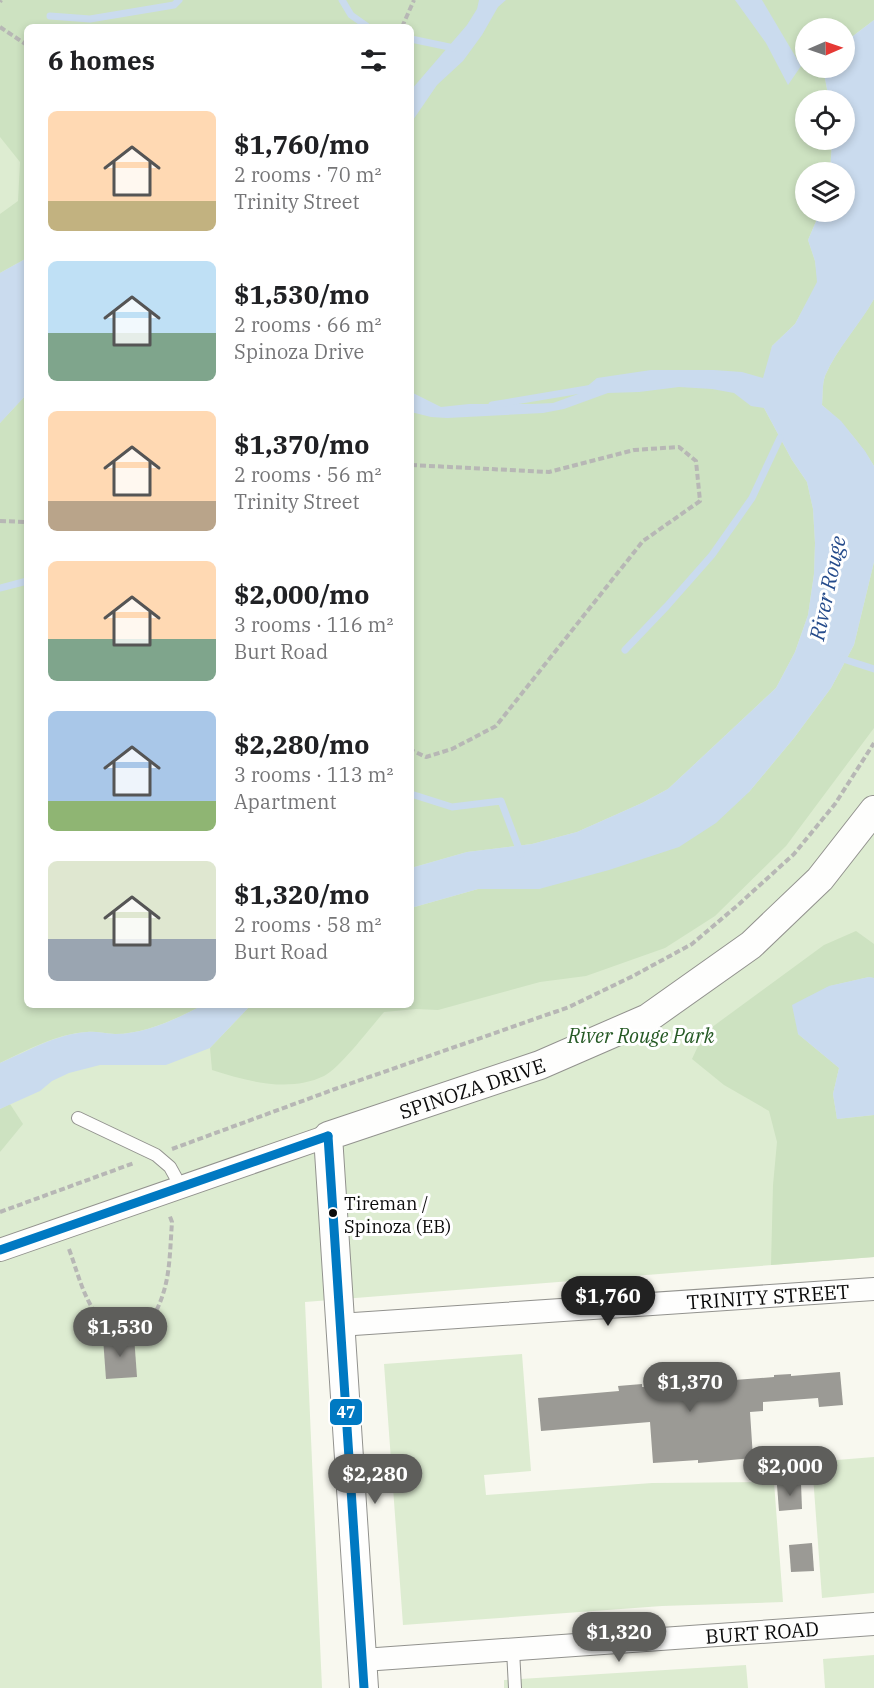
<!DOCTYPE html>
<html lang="en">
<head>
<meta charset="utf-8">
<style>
  :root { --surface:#fff; --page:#f6f6f6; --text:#202124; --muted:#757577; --accent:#5e5e5b }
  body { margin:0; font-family:"IBM Plex Serif",serif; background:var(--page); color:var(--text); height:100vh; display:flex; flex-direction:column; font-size:22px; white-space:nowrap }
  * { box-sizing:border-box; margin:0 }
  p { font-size:20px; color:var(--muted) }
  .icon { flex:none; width:33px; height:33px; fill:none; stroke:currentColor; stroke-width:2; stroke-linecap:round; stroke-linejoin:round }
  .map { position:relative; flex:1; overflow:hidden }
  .side { position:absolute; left:24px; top:24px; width:390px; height:984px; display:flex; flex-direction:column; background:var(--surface); border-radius:9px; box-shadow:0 3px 9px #0003 }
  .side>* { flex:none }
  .needle { width:39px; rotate:88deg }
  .fabs { position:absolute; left:795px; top:18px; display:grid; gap:12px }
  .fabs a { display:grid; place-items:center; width:60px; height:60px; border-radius:50%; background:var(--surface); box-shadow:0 3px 9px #0003; font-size:30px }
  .price { position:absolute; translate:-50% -51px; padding:0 14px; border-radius:21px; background:var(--accent); color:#fff; font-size:20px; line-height:39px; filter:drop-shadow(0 2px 3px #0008) }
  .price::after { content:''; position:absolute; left:50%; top:36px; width:18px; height:14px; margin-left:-9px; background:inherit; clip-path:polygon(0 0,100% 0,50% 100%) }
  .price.on { background:#222; color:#fff }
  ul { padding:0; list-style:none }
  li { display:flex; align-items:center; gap:18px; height:150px; padding:0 24px }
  li span { display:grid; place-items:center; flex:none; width:168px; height:120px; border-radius:9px; color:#555 }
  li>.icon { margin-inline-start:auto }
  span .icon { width:72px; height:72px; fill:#fffc; stroke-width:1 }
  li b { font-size:26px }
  h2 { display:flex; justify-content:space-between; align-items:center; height:72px; padding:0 24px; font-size:26px }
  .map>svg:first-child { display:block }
  .green { fill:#ddecd1; fill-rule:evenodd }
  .forest { fill:#cde2c1 }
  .water { fill:#cadbee }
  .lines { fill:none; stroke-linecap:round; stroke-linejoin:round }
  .stream { stroke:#cadbee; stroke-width:7 }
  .building { fill:#9b9a95 }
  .service-casing { stroke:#92928e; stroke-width:14 }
  .minor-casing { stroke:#92928e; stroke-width:24 }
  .tertiary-casing { stroke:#92928e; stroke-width:30 }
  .path { stroke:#b7b7b5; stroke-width:4; stroke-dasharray:6 3; stroke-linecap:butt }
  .service { stroke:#fefefd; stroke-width:12 }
  .minor { stroke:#fefefd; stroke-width:22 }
  .tertiary { stroke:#fefefd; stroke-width:28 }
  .bus-1-casing { stroke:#fff; stroke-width:14 }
  .bus-1 { stroke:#0079c2; stroke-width:9 }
  .bus-dot { fill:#0b0b0b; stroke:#fff; stroke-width:2 }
  .labels { text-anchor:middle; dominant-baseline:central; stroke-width:6; stroke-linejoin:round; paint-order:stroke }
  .bus-label { font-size:18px; fill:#0b0b0b; stroke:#fff; text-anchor:start }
  .park-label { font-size:20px; font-style:italic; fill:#255924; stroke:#fff }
  .street-label { font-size:20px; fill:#0b0b0b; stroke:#fff }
  .water-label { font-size:21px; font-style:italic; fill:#254b8b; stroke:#fff }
  .line-badge { stroke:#fff; stroke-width:2 }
  .badge-label { font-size:16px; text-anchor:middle; font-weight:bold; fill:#fff }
</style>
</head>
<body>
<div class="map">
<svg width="874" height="1688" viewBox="0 0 874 1688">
  <rect width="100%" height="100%" fill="#f8f8ef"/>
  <g class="green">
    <path d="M0,0h874v1257l-569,45 17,386h-322zM27,27h384v978h-384zM806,28h38v40h-38zM806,100h38v40h-38zM806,172h38v40h-38z"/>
    <polygon points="522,1354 531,1471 484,1475 486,1495 652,1483 774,1482 783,1602 662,1606 403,1625 384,1364"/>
    <polygon points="874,1457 874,1593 822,1598 812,1462"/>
    <polygon points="874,1655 874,1688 825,1688 823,1659"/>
    <polygon points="746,1665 748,1688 504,1688 504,1680"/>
  </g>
  <g class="forest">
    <polygon points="0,0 874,0 874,20 845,42 844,28 806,28 806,68 823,68 829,100 806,100 806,140 832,140 830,172 806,172 806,212 820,212 808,240 815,261 818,282 795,324 772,346 764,408 792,460 807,482 813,509 815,543 814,574 808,615 795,652 776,688 668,789 642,803 577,832 532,844 467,852 411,868 411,27 27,27 27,258 0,273 0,214 18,201 20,162 0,137"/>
    <path d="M874,299v167c-14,-24 -31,-43 -52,-61 1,-9 0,-20 3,-29 12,-28 34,-51 49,-77z"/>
    <path d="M27,394v611h176c-26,14 -59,29 -88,29 -9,0 -19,-3 -28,-2 -31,2 -60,18 -87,31v-640z"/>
    <path d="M874,562v166l-88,118 -71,70 -50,32 -79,28 -46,6 -102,28 -22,-1 -32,3c-13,15 -44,56 -60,64 -35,17 -78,5 -112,-6l-2,-22 41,-43h160v-97l67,-19h61l210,-97 45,-54 37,-50 23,-43z"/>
    <polygon points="856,931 874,944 874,978 869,977 830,986 798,1034 839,1068 833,1094 837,1119 874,1115 874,1257 771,1265 773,1185 777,1142 769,1111 724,1085 692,1059 704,1033 824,945"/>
    <polygon points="10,1104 23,1124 0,1152 0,1109"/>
  </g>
  <g class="water">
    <polygon points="479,0 506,0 498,7 482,35 463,61 437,85 411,123 411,90 467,25 477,9"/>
    <polygon points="735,0 762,0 801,66 788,85 766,43"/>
    <path d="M874,20v279c-15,27 -37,49 -49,77 -3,9 -2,20 -3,29l19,16 24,30 9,15v96l-20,83 -23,43 -37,50 -45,54 -33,31 -37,24 -70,23 -70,19h-61l-67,19v-40l56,-16 65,-8 45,-12 65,-29 26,-14 108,-101 19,-36 13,-37 6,-41 1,-31 -2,-34 -6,-27 -15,-22 -28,-52 -13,-2 -17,-13 -22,-4 -33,-2 -40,5 -31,1 -44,16 -21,4 -96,5 -16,-1 -20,-5v-20l30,15 28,-3h63l21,-1 25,-9 19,-16 54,-8h63l28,2 21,6 9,-32 23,-22 22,-42 -2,-21 -7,-21 12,-28h24v-40h-14l2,-32h12v-40h-15l-6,-32h21l1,-26z"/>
    <polygon points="27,258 27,394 0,423 0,273"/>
    <polygon points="869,977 874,978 874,1115 837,1119 833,1094 839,1068 798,1034 792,1005 829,986"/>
    <path d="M203,1005h48l-41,43 -44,17h-66l-31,8 -17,8 -12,10 -40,18v-46c28,-12 56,-29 87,-31 9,-1 19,2 28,2 30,0 62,-15 88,-29z"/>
  </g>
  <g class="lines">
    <g class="stream">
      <polyline points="342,0 351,15 368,27"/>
      <polyline points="50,16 90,19 174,5 179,0"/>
      <polyline points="411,39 454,48"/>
      <polyline points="492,405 593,388"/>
      <polyline points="0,588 27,581"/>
      <polyline points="625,650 667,606 712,555 752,498 780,438"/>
      <polyline points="843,659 874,669"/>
      <polyline points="411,794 452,807 501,801 521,854"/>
    </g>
  </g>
  <g class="building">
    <polygon points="134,1336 137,1377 106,1379 103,1338"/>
    <polygon points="840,1372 843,1405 819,1407 818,1398 763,1402 763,1411 750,1412 753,1458 698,1463 698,1460 653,1463 650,1422 541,1431 538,1398 619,1391 618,1386 642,1384 642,1387 774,1377 774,1375 791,1374 791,1376"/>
    <polygon points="801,1483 802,1509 779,1511 777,1485"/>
    <polygon points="812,1543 814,1571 791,1572 789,1545"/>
  </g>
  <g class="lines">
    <defs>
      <g id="service">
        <polyline points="78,1118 156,1155 170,1167 181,1187"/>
        <polyline points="513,1650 515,1688"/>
      </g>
      <g id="minor">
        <polyline points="0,1250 328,1136"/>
        <path id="s1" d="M339,1325l535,-36"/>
        <path id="s2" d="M363,1660l511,-36"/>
      </g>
      <g id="tertiary">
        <path id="s3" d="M364,1688l-36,-552 212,-71 108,-47 103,-73 69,-66 54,-69"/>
      </g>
    </defs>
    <use href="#service" class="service-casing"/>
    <use href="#minor" class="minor-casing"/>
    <use href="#tertiary" class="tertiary-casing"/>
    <g class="path">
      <polyline points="0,2 1,0"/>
      <polyline points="0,27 27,45"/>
      <polyline points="402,27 414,0"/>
      <polyline points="411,465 549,472 634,450 679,447 696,461 700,501 643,541 496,726 452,749 426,757 411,750"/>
      <polyline points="0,521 27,522"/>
      <polyline points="172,1149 335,1089 569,1007 633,976 692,944 738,905 794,854 835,804 874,743"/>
      <polyline points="0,1212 134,1163"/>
      <path d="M69,1249c10,27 15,54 36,75l43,1c23,-35 21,-63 24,-103l-3,-8"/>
    </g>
    <use href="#service" class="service"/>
    <use href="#minor" class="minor"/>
    <use href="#tertiary" class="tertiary"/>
    <defs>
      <g id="bus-1">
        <polyline points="328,1136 364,1688"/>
        <polyline points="0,1250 328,1136"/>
      </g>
    </defs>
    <use href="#bus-1" class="bus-1-casing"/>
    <use href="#bus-1" class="bus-1"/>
  </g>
  <circle class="bus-dot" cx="333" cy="1213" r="5"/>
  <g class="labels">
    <g class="bus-label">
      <text x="344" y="1203">Tireman /<tspan x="344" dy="23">Spinoza (EB)</tspan></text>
    </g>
    <g class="park-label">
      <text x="641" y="1035">River Rouge Park</text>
    </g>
    <g class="street-label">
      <text stroke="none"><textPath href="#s3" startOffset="705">SPINOZA DRIVE</textPath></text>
      <text stroke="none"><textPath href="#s1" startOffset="430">TRINITY STREET</textPath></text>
      <text stroke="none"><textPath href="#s2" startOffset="400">BURT ROAD</textPath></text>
    </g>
    <g class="water-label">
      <text transform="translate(827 588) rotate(-78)">River Rouge</text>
    </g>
  </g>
  <rect class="line-badge" x="329" y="1398" width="34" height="28" rx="6" fill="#0079c2"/>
  <g class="badge-label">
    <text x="346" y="1418">47</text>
  </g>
</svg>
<div class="fabs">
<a><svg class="needle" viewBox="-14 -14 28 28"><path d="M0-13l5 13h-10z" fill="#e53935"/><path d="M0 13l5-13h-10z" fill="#757577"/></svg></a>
<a><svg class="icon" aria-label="locate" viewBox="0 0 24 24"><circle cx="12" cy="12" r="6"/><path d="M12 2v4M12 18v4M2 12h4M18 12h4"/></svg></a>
<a><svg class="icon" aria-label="layers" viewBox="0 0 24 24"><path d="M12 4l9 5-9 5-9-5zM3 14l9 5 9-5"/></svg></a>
</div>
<b class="price on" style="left:608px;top:1327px">$1,760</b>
<b class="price" style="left:120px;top:1358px">$1,530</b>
<b class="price" style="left:690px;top:1413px">$1,370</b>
<b class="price" style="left:790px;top:1497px">$2,000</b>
<b class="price" style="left:375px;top:1505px">$2,280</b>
<b class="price" style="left:619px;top:1663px">$1,320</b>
<section class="side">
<h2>6 homes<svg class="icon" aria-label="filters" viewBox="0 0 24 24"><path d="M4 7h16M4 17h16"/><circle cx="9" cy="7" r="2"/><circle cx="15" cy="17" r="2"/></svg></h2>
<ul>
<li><span style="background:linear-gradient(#ffd9b3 75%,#c2b280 0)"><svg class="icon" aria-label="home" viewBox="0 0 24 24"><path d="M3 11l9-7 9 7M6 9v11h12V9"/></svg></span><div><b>$1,760/mo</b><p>2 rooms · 70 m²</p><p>Trinity Street</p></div></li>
<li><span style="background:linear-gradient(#bfe0f5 60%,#7fa58c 0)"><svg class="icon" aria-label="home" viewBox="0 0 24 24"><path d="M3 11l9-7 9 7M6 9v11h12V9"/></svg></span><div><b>$1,530/mo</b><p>2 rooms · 66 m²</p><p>Spinoza Drive</p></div></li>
<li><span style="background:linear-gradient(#ffd9b3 75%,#b9a48a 0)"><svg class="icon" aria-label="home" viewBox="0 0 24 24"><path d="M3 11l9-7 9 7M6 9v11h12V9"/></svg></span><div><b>$1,370/mo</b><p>2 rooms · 56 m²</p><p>Trinity Street</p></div></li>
<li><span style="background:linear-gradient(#ffd9b3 65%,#7fa58c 0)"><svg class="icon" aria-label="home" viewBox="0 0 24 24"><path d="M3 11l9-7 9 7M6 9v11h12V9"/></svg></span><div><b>$2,000/mo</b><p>3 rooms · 116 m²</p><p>Burt Road</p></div></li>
<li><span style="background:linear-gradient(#a9c7e8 75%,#8fb573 0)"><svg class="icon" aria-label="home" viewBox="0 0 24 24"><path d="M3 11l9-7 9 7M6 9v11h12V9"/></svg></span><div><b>$2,280/mo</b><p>3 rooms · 113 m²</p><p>Apartment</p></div></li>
<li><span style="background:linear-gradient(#dfe7d0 65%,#9aa5b1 0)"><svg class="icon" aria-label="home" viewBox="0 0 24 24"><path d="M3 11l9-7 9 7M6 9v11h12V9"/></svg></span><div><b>$1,320/mo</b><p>2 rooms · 58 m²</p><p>Burt Road</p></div></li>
</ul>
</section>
</div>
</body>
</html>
